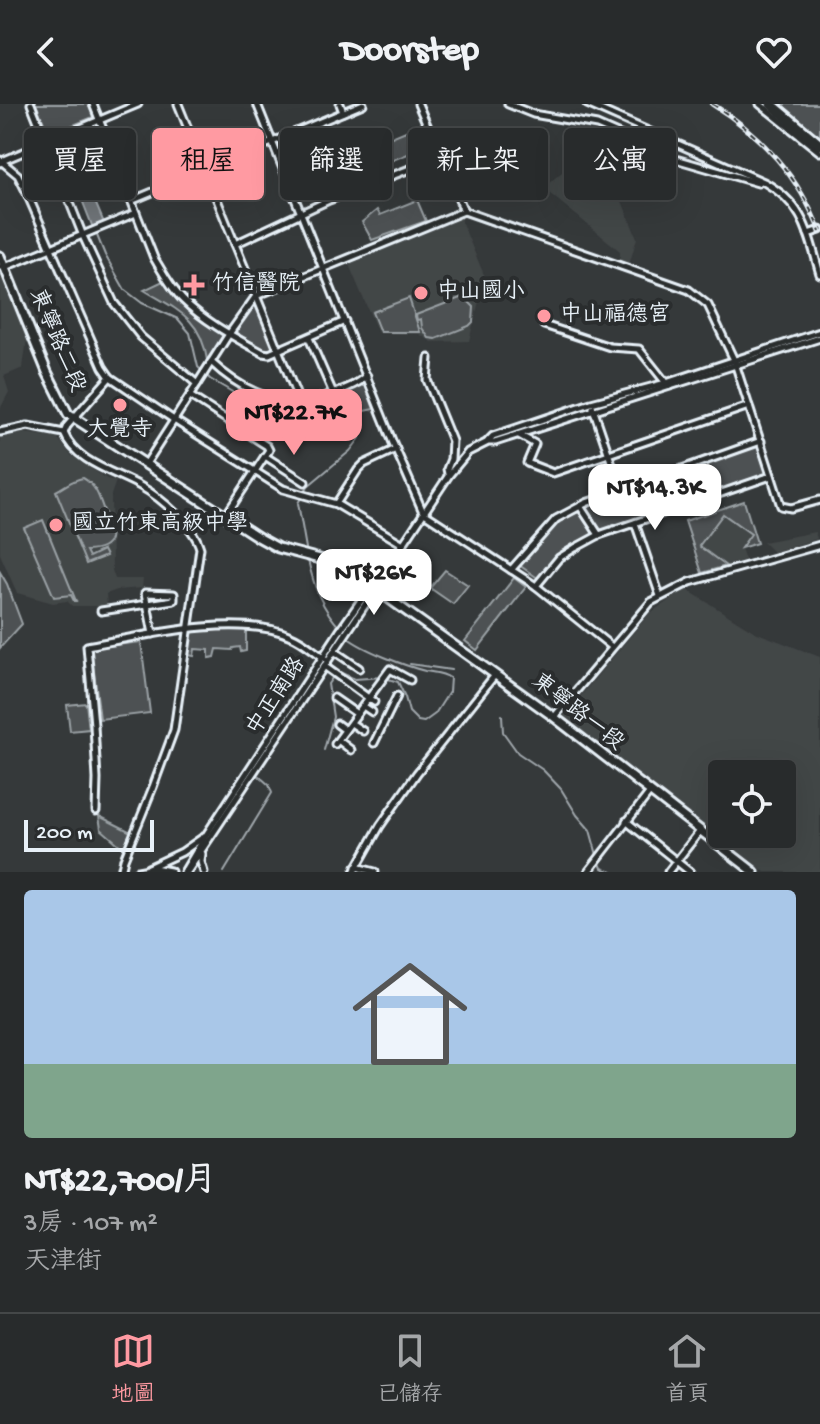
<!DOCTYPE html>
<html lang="zh-TW">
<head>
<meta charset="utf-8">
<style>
  :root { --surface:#282b2c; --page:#343738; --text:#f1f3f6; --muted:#a5a7a9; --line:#444748; --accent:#ff9aa2 }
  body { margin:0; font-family:"Gochi Hand","LXGW WenKai TC",sans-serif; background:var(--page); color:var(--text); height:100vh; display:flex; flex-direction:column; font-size:30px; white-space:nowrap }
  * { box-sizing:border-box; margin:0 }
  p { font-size:26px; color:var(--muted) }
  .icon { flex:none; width:44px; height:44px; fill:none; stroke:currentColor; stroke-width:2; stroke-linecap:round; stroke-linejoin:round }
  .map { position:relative; height:768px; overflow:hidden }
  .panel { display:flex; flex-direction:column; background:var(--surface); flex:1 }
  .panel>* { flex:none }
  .hud { position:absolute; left:24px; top:24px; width:772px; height:72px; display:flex; gap:16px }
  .fabs { position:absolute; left:708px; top:656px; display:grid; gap:16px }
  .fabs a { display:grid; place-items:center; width:88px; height:88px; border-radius:8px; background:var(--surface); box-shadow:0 8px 32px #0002,0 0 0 2px var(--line); font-size:40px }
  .scale { position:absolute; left:24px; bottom:20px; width:130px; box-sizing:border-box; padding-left:8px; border:4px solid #e8f1f8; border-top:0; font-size:22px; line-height:28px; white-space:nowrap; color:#e8f1f8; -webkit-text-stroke:6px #2a2d2e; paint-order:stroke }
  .price { position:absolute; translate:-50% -68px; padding:0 18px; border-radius:16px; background:#fff; color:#222; font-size:26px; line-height:52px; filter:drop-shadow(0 2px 4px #0008) }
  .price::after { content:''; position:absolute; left:50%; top:48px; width:24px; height:18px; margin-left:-12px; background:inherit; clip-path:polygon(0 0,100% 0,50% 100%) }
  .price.selected { background:var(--accent); color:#111 }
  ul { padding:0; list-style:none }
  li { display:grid; align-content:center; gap:16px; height:424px; padding:0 24px }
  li+li { border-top:2px solid var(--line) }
  li span { display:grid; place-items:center; height:248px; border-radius:8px; color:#555 }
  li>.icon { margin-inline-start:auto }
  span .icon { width:144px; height:144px; fill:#fffc; stroke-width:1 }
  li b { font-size:34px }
  .tag { padding:0 28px; border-radius:8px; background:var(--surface); box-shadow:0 8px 32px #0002,0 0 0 2px var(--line); font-size:28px; line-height:72px }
  .tag.selected { background:var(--accent); color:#111 }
  header { display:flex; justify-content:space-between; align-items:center; height:104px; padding:0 24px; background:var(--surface); font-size:36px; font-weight:700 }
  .dock { display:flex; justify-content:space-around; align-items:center; height:112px; border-top:2px solid var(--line); background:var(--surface); font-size:22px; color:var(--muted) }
  .dock a { display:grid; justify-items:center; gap:4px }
  .dock .selected { color:var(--accent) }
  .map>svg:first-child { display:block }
  .built { fill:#424647; fill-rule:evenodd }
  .green { fill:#4d5152; stroke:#9aa1a5; stroke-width:2 }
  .water { fill:#707579; stroke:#a0a7ac; stroke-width:2 }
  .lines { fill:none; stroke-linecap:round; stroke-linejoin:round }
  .stream { stroke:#a0a7ac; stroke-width:2 }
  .minor-casing { stroke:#e8f1f8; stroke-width:11 }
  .major-casing { stroke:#e8f1f8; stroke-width:13 }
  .highway-casing { stroke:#e8f1f8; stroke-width:15 }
  .minor { stroke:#2a2d2e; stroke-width:5 }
  .major { stroke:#2a2d2e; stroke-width:7 }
  .highway { stroke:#2a2d2e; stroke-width:9 }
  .rail-casing { stroke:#e8f1f8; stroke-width:5 }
  .rail { stroke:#2a2d2e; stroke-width:2; stroke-dasharray:6; stroke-linecap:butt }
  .poi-dot { fill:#ff9aa2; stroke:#2a2d2e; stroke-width:3 }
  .labels { text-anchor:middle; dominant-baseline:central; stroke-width:8; stroke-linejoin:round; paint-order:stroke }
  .poi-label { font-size:22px; fill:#e8f1f8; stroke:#2a2d2e; text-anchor:start }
  .street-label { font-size:22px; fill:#e8f1f8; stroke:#2a2d2e }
</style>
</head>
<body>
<header><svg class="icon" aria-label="back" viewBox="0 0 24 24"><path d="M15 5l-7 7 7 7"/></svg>Doorstep<svg class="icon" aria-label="heart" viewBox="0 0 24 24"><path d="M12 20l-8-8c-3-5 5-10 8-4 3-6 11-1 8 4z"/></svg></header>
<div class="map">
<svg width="820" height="768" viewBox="0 0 820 768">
  <rect width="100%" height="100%" fill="#35393a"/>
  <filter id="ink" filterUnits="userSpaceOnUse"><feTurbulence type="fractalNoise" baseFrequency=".0125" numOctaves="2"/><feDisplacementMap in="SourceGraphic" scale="16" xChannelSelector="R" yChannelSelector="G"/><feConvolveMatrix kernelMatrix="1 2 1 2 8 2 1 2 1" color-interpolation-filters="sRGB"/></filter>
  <g filter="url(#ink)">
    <g class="built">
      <polygon points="592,56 615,80 637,134 629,161 620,158 620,147 543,84 568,63"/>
      <polygon points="459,112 485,173 469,237 432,238 419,230 378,229 347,156"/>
      <polygon points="0,174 5,177 28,227 23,264 4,272 9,288 0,305"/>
      <polygon points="16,328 57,333 71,351 107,375 116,377 111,391 112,466 115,475 143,475 142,484 117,486 106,490 107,502 72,502 67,497 53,499 17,489 0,450 0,333"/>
      <polygon points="723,410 751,430 741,444 745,456 726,462 699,442"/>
      <polygon points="815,428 817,435 773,448 763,438"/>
      <path d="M686,485l69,43 65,25v215h-55l-202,-155 87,-104zM722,670h60v60h-60z"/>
    </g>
    <g class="green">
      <polygon points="36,0 88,0 93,13 49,31"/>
      <polygon points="781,0 820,0 820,33"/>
      <polygon points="420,21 428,42 378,62 370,42"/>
      <polygon points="417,96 426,117 372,136 362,118 377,106 380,111"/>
      <path d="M163,177c18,22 37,39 60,55l-16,24c-6,-42 -30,-50 -63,-70z"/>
      <polygon points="473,189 475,193 467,196 474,203 473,218 469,222 436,235 429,234 422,224 421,215 417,216 416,211"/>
      <polygon points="409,194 420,228 380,228 372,208"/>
      <polygon points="255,199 275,244 264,246 235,228"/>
      <path d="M365,281l9,24 -10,2c-15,-11 -29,-5 -46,-4 -9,0 -19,0 -28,1v-5h25z"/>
      <polygon points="757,342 767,371 601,429 582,402"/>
      <path d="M83,374c13,7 16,19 21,33 9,22 13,39 -18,40l3,6 14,-7 3,6 -20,8 -30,-73c10,-5 15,-11 27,-13z"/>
      <polygon points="744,397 757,439 741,444 751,430 723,410 699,442 726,462 702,469 685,417"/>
      <polygon points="574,408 580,409 593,428 592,433 558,453 539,475 519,461 558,417"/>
      <polygon points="43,416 76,497 74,497 71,491 54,493 24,424"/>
      <polygon points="445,466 468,481 453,500 430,484"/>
      <polygon points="0,468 7,480 22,520 0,544"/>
      <polygon points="514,474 526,483 477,546 465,537"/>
      <polygon points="190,526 246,526 246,547 241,548 240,543 233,544 232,546 217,545 215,553 209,554 209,546 195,545 194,552 188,551"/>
      <polygon points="141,538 150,609 100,615 91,544"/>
      <polygon points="86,599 89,625 70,627 67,601"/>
      <polygon points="99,712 131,728 123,744 101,725"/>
    </g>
    <polygon class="water" points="73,36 82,67 104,119 93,124 61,42"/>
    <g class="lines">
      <g class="stream">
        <polyline points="96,129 105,151 125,186 142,199 178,215 190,229 198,263 210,275 258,303 311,313 328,307 348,303 359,310 360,334 350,347 308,382 298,399 307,450"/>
        <path d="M308,456c6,27 14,49 33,69"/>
        <polyline points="410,560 451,566"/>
        <polyline points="502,611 503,628 518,649 543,666 561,685 577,711 590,726 597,751"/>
        <path d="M324,646l9,-33 -5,-33 9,-13 18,8 27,-2 16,5 7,15 4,15 9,9 6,1 11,-8 14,-22 1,-14c-8,-6 -15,-5 -25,-7 -20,-5 -62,-21 -78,-34"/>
        <polyline points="599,757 602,764 612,768"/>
        <polyline points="224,768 272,689 269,681 259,672"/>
      </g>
      <defs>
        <g id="minor">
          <polyline points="31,0 83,132 114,199 141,233 197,280"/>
          <path d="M93,0l61,154c9,15 17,30 29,42 22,22 53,38 80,53l6,1 76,-33"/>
          <polyline points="178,0 299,297"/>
          <polyline points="257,0 393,339 423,408"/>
          <polyline points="340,0 343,8"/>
          <polyline points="418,0 464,107"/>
          <polyline points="508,0 533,10 597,21 672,54 758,79"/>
          <path d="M587,0l177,78c41,23 44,51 56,92"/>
          <polyline points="760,0 820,48"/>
          <polyline points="0,56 18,71 25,85 103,263 110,273 174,316 283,385 336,400 403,440"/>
          <polyline points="0,59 2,57 138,0"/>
          <polyline points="131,97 363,0"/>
          <polyline points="808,130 820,126"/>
          <polyline points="235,140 329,96 441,53"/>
          <polyline points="0,163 5,163 136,109"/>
          <polyline points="544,221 610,243 639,245 666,279"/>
          <polyline points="309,234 333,289"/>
          <polyline points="429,254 427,276 452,337 451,355 447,365 448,370"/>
          <path d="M211,258c25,24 62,44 98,39 9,-1 40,-13 48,-18 4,-2 7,-5 10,-7"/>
          <path d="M110,273l-43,49 -3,7c11,29 51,39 76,53 20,11 54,40 60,62l-26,182 -21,57 -29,72 -3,13"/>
          <polyline points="190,292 267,342 269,346 226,411"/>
          <polyline points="593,304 621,387"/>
          <polyline points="0,328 28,322 64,329"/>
          <polyline points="519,331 535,340 527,359 553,369 749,302"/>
          <polyline points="488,337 493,332 591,299 666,279 820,228"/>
          <polyline points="265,352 305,378"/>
          <polyline points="146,360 229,230 256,192 464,107 689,186 708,201 734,256 781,402 791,404 820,396"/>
          <polyline points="336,400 358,366 364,360 396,345"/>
          <polyline points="580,402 599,431"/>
          <polyline points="424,409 536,482 612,543"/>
          <polyline points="635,419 660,492"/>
          <polyline points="511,466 556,415 586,399 761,337"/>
          <polyline points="536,482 559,454 575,444 599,431 771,372"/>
          <polyline points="101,507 174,496 174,490 145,489 153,530"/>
          <polyline points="334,547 359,564"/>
          <polyline points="324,562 374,598"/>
          <polyline points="334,594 357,610"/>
          <polyline points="363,602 372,608"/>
          <polyline points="554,613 651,498 690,478 820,441"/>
          <polyline points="351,619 363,627"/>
          <polyline points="337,620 345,626"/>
          <polyline points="338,636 351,646"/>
          <polyline points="374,639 397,592"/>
          <polyline points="335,640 390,565 410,576"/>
          <path d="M96,707l1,-32 -3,-54 -7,-79c54,-10 153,-34 204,-10 13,5 25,17 36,24"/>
          <polyline points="626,717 690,768"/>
          <polyline points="202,750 201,758 204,768"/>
          <polyline points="356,763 375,768"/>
          <polyline points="148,764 182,748 202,734"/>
          <polyline points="184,768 206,731 339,528 364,492 370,487"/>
          <polyline points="187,768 369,495 374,484 449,371 468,348 488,338 495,338 820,234"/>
          <polyline points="354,768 380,722 417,669 495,571"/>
          <polyline points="588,768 650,688"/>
          <polyline points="668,768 700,727"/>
        </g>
        <g id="major">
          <polyline points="0,152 47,268 68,310 258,433 278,444 331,458 374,484 554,613 754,768"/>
          <polyline points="138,768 154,765 170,768"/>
        </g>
        <polyline id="highway" points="771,0 820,41"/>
      </defs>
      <use href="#minor" class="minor-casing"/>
      <use href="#major" class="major-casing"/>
      <use href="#highway" class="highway-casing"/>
      <use href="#minor" class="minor"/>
      <use href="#major" class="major"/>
      <use href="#highway" class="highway"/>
      <defs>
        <path id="rail" d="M712,0c49,30 88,74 108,128"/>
      </defs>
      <use href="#rail" class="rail-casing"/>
      <use href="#rail" class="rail"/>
    </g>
  </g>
  <g class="poi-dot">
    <path d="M190 169h8v8h8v8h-8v8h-8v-8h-8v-8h8z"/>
    <circle cx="421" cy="189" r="8"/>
    <circle cx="544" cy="212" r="8"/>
    <circle cx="120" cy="301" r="8"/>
    <circle cx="56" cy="421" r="8"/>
  </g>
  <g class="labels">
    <g class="poi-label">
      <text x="212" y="181">竹信醫院</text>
      <text x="437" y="189">中山國小</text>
      <text x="560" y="212">中山福德宮</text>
      <text x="120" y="327" text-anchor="middle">大覺寺</text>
      <text x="72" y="421">國立竹東高級中學</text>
    </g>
    <g class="street-label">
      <text transform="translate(56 237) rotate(67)">東寧路二段</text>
      <text transform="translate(277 593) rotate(-57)">中正南路</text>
      <text transform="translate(577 609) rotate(38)">東寧路一段</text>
    </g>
  </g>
</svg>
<div class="fabs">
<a><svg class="icon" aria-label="locate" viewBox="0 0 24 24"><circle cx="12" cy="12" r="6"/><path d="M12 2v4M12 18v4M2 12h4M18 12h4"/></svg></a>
</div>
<div class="scale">200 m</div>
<b class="price selected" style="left:294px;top:353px">NT$22.7K</b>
<b class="price" style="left:655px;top:428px">NT$14.3K</b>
<b class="price" style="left:374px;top:513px">NT$26K</b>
<div class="hud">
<a class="tag">買屋</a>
<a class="tag selected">租屋</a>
<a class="tag">篩選</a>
<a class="tag">新上架</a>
<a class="tag">公寓</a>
</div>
</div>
<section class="panel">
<ul>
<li><span style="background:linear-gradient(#a9c7e8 70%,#7fa58c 0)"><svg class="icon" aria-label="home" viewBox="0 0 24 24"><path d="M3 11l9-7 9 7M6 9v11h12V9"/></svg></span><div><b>NT$22,700/月</b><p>3房 · 107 m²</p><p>天津街</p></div></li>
</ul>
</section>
<nav class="dock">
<a class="selected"><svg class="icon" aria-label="map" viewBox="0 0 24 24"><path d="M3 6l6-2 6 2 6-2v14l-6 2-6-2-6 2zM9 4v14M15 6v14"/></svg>地圖</a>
<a><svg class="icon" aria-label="saved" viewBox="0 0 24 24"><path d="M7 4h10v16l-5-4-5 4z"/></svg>已儲存</a>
<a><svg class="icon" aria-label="home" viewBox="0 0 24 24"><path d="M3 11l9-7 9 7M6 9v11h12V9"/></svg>首頁</a>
</nav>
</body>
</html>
